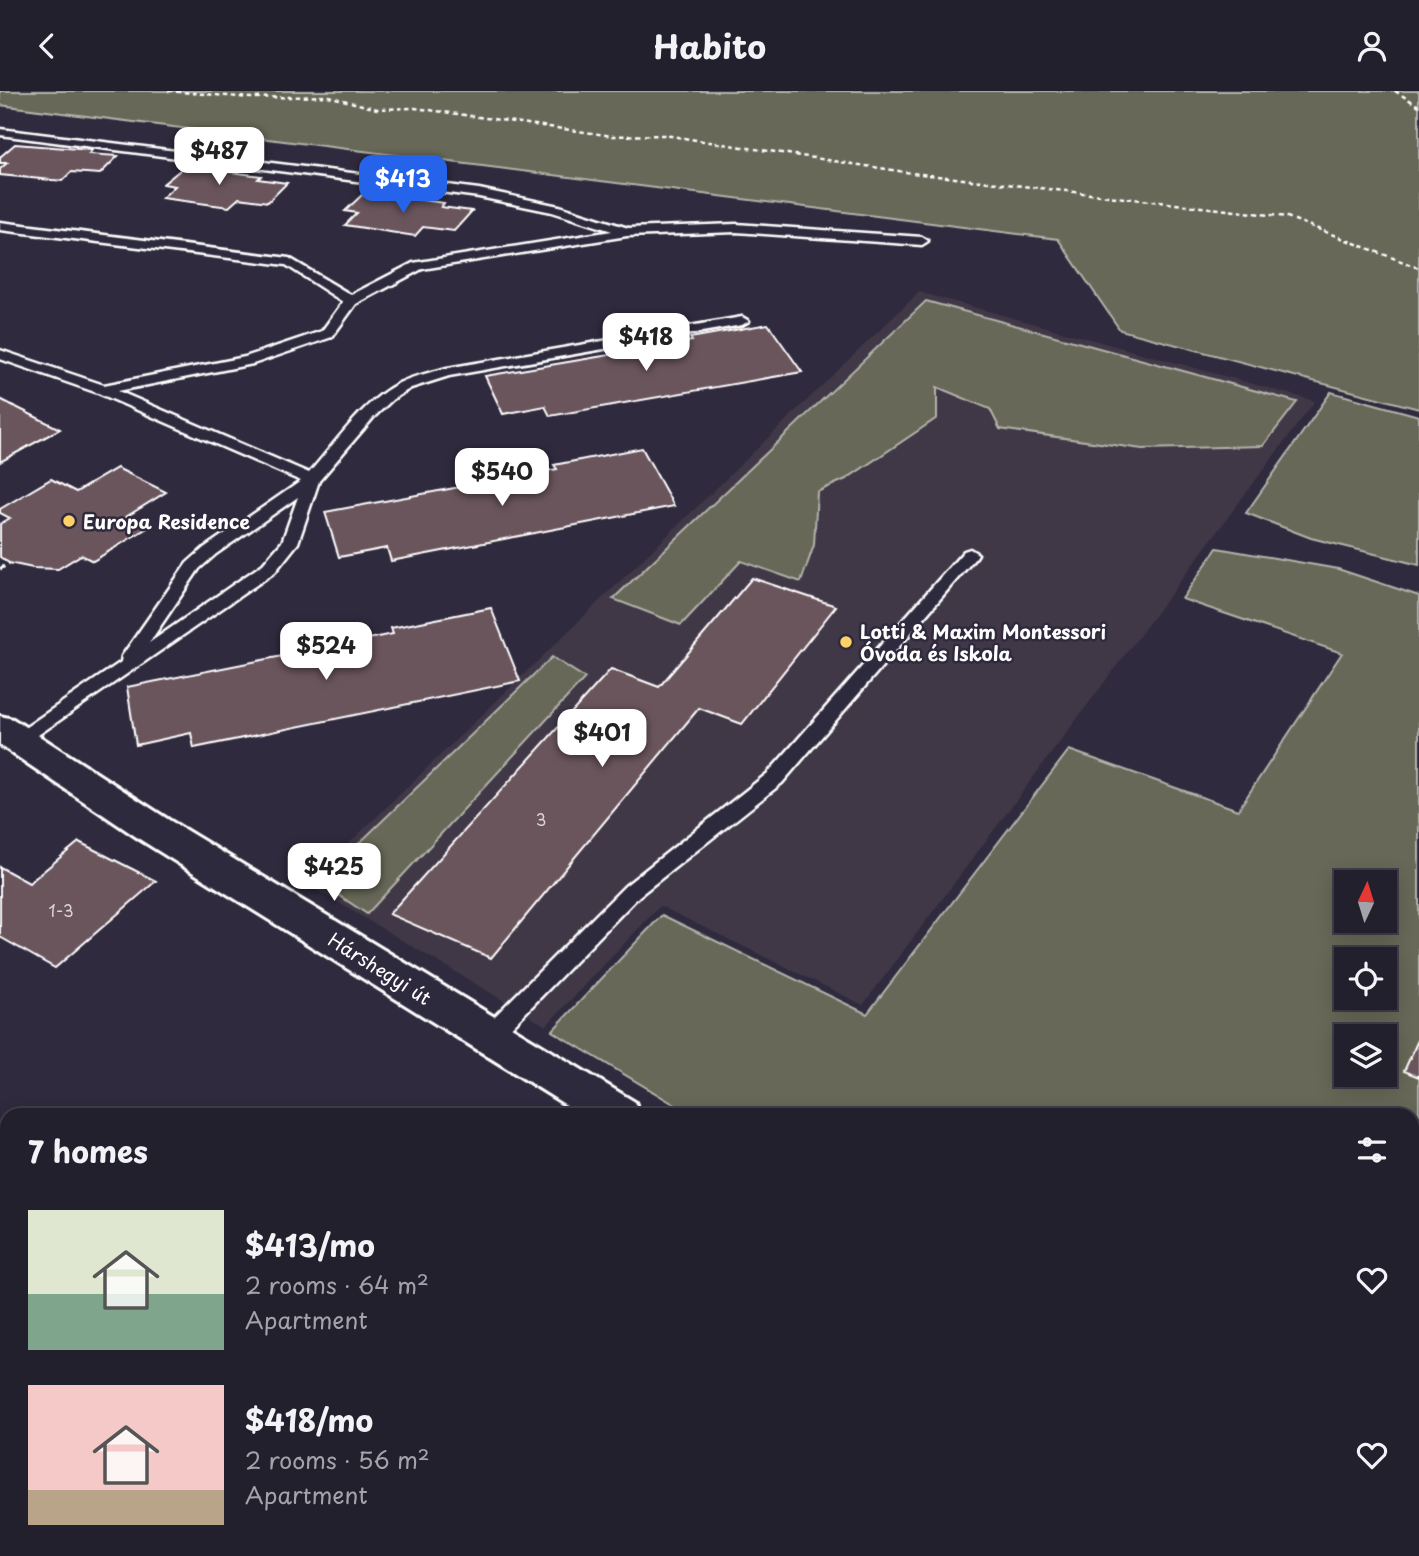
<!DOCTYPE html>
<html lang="en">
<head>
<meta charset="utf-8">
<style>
  :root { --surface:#23202e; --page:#2b2836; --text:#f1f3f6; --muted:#a3a3aa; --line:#403e4a; --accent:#2563eb }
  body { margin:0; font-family:"Playpen Sans",sans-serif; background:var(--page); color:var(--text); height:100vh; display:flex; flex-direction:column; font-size:26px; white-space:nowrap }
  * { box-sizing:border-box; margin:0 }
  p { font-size:23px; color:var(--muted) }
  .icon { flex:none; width:38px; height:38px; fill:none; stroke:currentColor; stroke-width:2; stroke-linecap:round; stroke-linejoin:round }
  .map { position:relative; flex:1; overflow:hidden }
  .side { position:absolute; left:0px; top:1017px; width:1419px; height:450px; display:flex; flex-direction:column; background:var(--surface); border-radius:21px 21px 0 0; box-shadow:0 4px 18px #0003,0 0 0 2px var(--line) }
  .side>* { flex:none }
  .needle { width:46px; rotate:4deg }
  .tools { position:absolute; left:1334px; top:779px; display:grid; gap:14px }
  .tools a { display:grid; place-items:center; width:63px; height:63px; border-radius:0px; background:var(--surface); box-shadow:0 4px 18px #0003,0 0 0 2px var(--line); font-size:35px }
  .price { position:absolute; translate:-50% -60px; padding:0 16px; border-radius:14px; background:#fff; color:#222; font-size:23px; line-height:46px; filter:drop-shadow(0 2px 4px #0008) }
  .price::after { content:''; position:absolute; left:50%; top:42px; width:21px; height:16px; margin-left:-10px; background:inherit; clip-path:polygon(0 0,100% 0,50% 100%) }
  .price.on { background:var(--accent); color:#fff }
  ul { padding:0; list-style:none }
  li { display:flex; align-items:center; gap:21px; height:175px; padding:0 28px }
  li span { display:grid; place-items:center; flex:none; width:196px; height:140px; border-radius:0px; color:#555 }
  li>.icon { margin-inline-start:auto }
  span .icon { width:84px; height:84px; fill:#fffc; stroke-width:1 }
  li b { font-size:30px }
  h2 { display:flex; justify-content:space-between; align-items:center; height:84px; padding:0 28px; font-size:30px }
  header { display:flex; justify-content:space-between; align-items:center; height:91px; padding:0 28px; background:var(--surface); font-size:32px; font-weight:700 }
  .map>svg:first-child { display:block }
  .built { fill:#413746 }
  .green { fill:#676859; stroke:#b3b4ac; stroke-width:2; fill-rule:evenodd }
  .building { fill:#6b545c; stroke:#fff; stroke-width:2 }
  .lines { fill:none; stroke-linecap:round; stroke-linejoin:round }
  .lane-casing { stroke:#fff; stroke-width:5 }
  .street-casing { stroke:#fff; stroke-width:6 }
  .path-far1 { stroke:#fff; stroke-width:2.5; stroke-dasharray:4.5 3.5; stroke-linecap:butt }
  .path { stroke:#fff; stroke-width:3.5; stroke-dasharray:5 4.5; stroke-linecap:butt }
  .lane { fill:#2f2a3d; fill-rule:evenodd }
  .street { fill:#2f2a3d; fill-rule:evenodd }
  .poi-dot { fill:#ffd166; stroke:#2f2a3d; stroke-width:2.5 }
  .labels { text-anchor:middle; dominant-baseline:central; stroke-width:5; stroke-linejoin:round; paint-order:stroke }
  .number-label { font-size:16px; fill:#dad4d6 }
  .poi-label { font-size:19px; font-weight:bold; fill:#fff; stroke:#2f2a3d; text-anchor:start }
  .street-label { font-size:19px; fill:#fff; stroke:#2f2a3d }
</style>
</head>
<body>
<header><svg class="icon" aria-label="back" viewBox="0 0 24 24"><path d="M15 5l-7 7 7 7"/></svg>Habito<svg class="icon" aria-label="person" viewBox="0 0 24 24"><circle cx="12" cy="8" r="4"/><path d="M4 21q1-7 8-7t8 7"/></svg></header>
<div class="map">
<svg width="1419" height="1465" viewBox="0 0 1419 1465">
  <rect width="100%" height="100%" fill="#2f2a3d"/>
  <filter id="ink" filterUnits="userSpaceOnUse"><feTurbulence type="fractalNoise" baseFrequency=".0143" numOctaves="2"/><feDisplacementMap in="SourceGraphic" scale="14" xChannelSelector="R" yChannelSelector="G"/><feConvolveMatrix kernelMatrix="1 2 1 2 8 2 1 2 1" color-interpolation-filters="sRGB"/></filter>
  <g filter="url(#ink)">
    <polygon class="built" points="919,201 1315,310 863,914 660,815 546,935 307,793"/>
    <g class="green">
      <polygon points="0,0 1419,0 1419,318 1120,239 1058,148 0,14"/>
      <polygon points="926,210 1297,311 1263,355 1142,358 1000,338 990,318 937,296 937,327 846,388 817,401 814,454 801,491 741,470 681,534 613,508"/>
      <polygon points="1331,301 1419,325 1419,474 1311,447 1246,422"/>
      <path d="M1217,457l121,21 81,27v723l-7,-3v-201h-720l-140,-84 110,-116 205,99 202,-264 169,60 104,-157 -160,-54zM1346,791h38v39h-38zM1346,868h38v38h-38zM1346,945h38v39h-38z"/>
      <polygon points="552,566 585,587 367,823 319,791"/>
    </g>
    <g class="building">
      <polygon points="15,53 92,59 89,63 118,65 100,83 71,81 62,90 0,84 0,78 7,72 0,72 0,66"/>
      <polygon points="185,75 261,85 258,88 287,92 268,111 239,107 229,116 162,107 175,95 163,93"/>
      <polygon points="365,101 444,112 441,116 472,120 454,140 423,136 415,145 345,134 357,122 345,120"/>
      <polygon points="768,233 802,281 550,325 545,315 503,323 485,285 692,250 690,247"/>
      <polygon points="0,308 60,338 0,371"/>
      <polygon points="642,357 674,415 391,470 387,457 339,466 325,421 557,378 554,374"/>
      <polygon points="117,377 166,401 126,426 147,437 93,470 81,464 58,478 33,477 9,472 0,466 0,433 10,427 0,422 0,418 51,388 76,401"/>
      <polygon points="752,487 836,515 742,633 699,617 491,867 389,823 611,578 659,596"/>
      <polygon points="491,517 520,590 194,657 191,642 136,654 127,596 393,543 391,537"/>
      <polygon points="79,751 156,790 55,877 0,846 0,776 29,792"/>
      <polygon points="1419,947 1419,986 1404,980"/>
      <polygon points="0,1049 7,1053 7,1099 0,1105"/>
      <polygon points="1412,1331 1419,1334 1419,1403 1412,1420"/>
      <polygon points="10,1460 237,1460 243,1465 4,1465"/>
    </g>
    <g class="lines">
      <defs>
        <g id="lane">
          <path d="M0,38l479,60 80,17 69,22 108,-4 186,13 6,4 -6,4 -186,-13 -109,4 -205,33 -66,35 -24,33 -79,27 -135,27 191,82c27,-30 54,-72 90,-90 14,-7 33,-11 48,-15l295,-51 7,4 -7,4 -293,51 -38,12 -18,11 -20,19 -54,63 -21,62 -23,29 -250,172h-12l-3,-4 3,-4 108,-74 1,-6 65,-93 17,-15 97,-67 -203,-88 -98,-34v-9l104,35 141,-28 77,-26 21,-29 -57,-37 -286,-35v-8l289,36 62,37 62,-32 199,-32 -60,-19 -73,-15 -479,-62zM298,406l-16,45 -19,22 -114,79 50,-74 17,-15z"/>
          <polygon points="970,458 978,463 976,466 782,692 639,805 498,950 490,953 482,950 479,944 482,938 625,795 768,682 964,460"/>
        </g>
        <g id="street">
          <polygon points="0,625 13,628 169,729 635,1011 641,1024 582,1024 141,749 0,654"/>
          <polygon points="1300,1460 1361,1460 1363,1465 1302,1465"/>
        </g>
      </defs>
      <use href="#lane" class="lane-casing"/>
      <use href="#street" class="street-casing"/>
      <g class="path-far1">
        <polyline points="168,0 251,7 328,5 377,18 415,17 613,45 664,44 912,82 1287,126 1419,177"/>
        <polyline points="1395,0 1419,15"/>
      </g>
      <polyline class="path" points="0,478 9,472"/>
      <use href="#lane" class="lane"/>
      <use href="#street" class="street"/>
    </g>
  </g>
  <g class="poi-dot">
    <circle cx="69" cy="430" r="7"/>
    <circle cx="846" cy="551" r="7"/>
  </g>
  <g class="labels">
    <g class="number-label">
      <text x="541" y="728">3</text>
      <text x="61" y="819">1-3</text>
    </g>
    <g class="poi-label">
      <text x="83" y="430">Europa Residence</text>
      <text x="860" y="540">Lotti &amp; Maxim Montessori<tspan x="860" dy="22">Óvoda és Iskola</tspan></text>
    </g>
    <g class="street-label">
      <text transform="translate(380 877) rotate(32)">Hárshegyi út</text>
    </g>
  </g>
</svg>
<div class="tools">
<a><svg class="needle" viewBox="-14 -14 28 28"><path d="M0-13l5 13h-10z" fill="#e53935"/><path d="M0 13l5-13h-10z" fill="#a3a3aa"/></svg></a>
<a><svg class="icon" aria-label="locate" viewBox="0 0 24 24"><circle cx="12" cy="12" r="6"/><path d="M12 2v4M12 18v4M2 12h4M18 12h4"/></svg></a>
<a><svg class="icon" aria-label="layers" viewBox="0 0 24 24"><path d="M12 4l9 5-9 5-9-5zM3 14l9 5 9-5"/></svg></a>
</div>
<b class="price" style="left:219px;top:96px">$487</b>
<b class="price on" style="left:403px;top:124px">$413</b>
<b class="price" style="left:646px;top:282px">$418</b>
<b class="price" style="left:502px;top:417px">$540</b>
<b class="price" style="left:326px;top:591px">$524</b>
<b class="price" style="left:602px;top:678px">$401</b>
<b class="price" style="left:334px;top:812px">$425</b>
<section class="side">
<h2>7 homes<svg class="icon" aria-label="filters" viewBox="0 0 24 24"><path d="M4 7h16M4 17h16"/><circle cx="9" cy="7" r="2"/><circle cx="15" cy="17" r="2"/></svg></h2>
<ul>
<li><span style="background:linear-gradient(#dfe7d0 60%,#7fa58c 0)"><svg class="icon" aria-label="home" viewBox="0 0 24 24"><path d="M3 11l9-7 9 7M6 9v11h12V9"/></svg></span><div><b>$413/mo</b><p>2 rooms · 64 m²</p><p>Apartment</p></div><svg class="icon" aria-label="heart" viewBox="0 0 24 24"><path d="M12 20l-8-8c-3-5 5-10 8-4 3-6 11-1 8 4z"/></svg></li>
<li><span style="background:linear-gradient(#f6c9c9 75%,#b9a48a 0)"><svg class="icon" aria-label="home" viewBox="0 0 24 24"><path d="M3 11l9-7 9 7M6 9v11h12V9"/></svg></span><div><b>$418/mo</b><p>2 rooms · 56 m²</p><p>Apartment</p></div><svg class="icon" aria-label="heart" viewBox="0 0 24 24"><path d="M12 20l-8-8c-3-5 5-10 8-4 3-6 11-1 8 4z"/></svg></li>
</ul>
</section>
</div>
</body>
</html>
